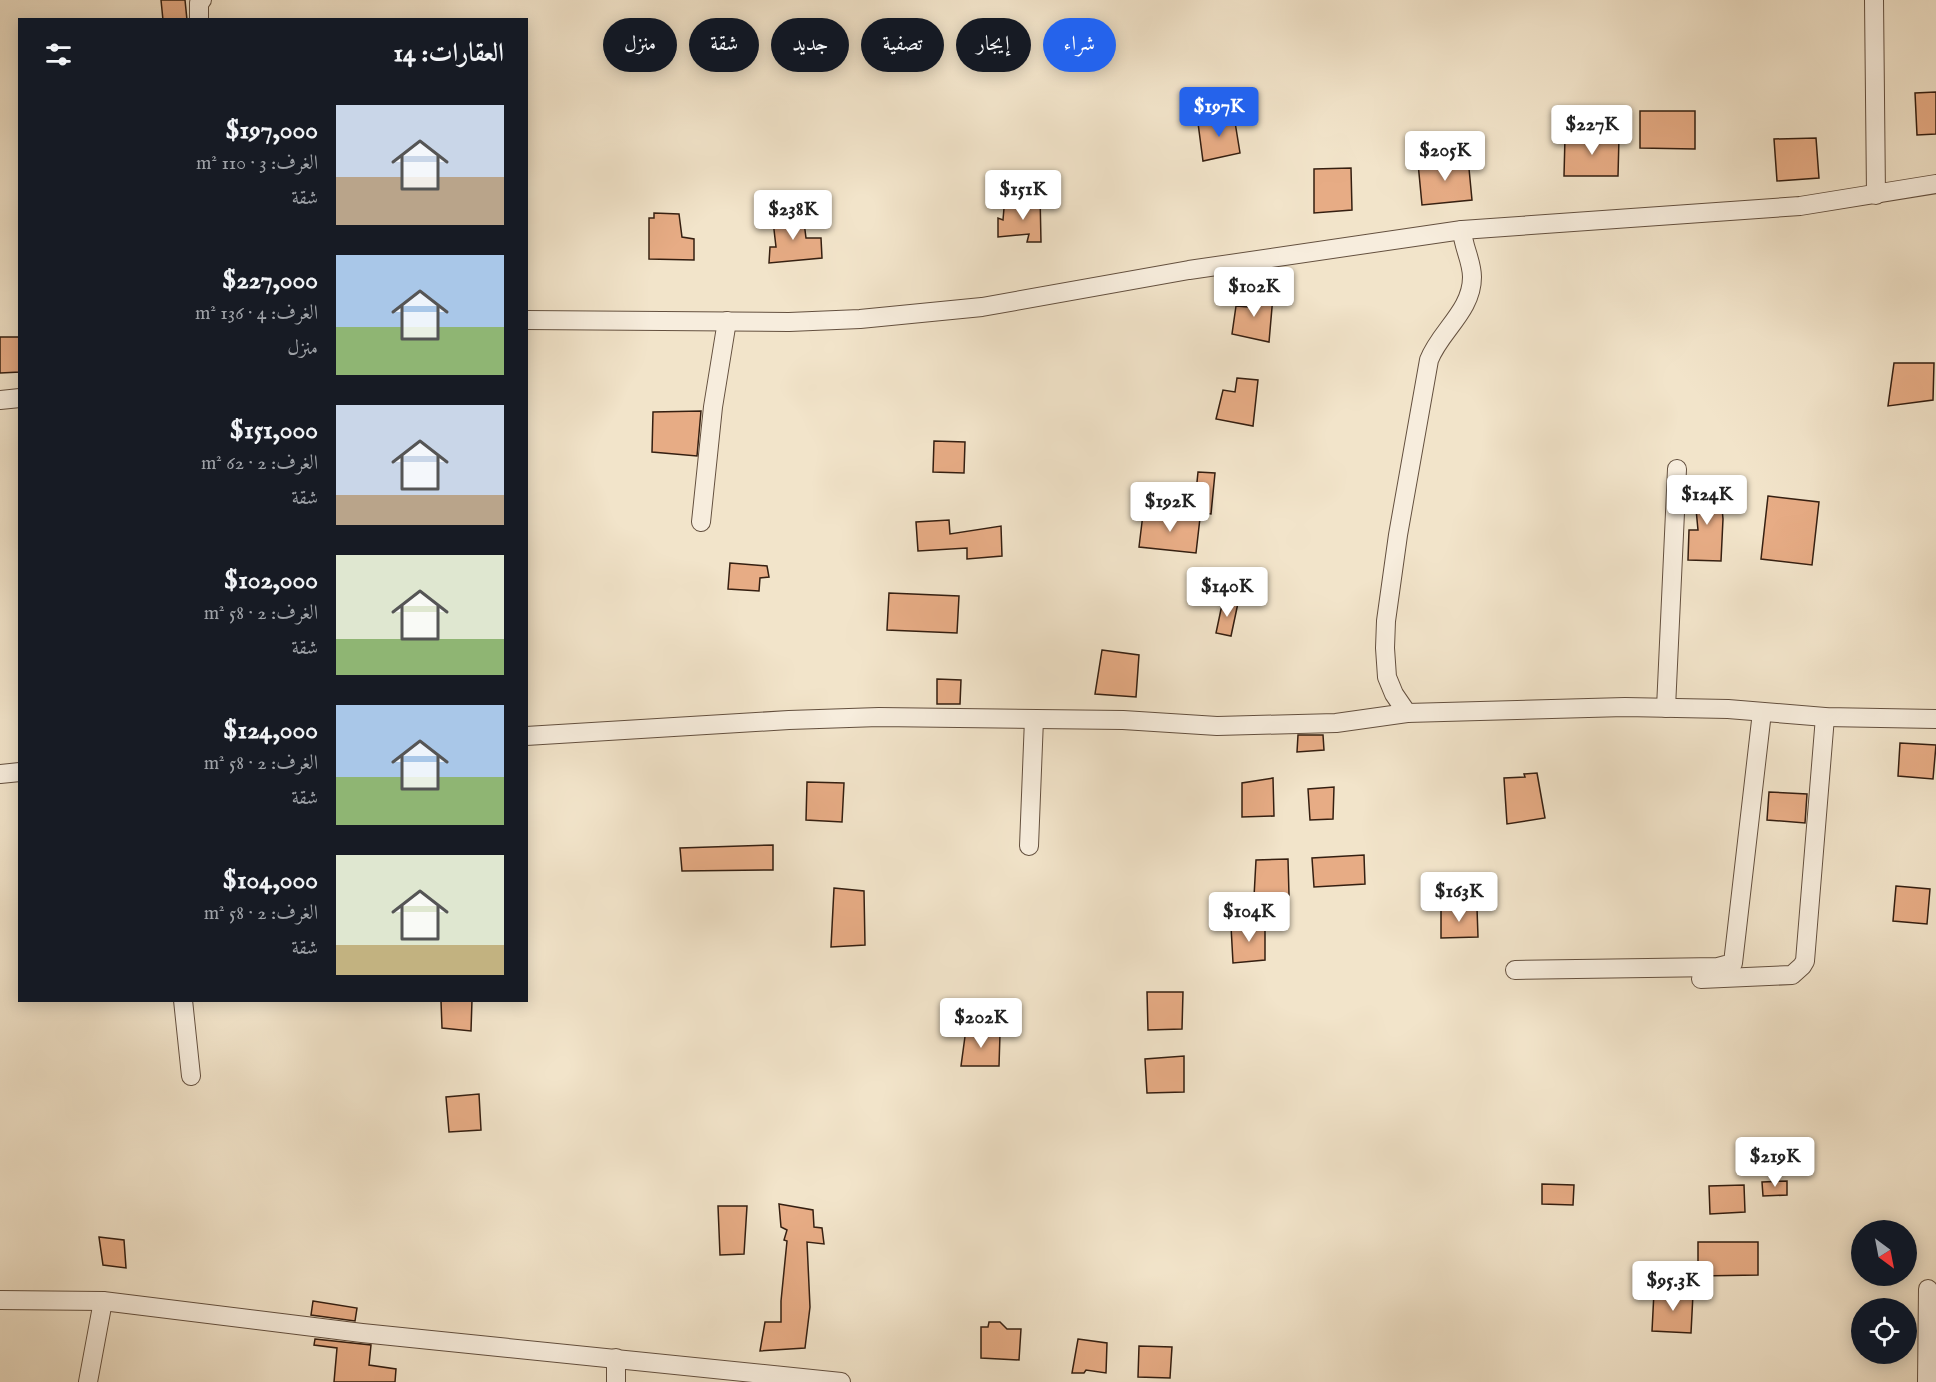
<!DOCTYPE html>
<html lang="ar">
<head>
<meta charset="utf-8">
<style>
  :root { --surface:#171b24; --page:#242831; --text:#f1f3f6; --muted:#9ea1a6; --accent:#2563eb }
  body { margin:0; font-family:"IM FELL English",Amiri,serif; background:var(--page); color:var(--text); direction:rtl; height:100vh; display:flex; flex-direction:column; font-size:22px; white-space:nowrap }
  * { box-sizing:border-box; margin:0 }
  p { font-size:20px; color:var(--muted) }
  .icon { flex:none; width:33px; height:33px; fill:none; stroke:currentColor; stroke-width:2; stroke-linecap:round; stroke-linejoin:round }
  .map { position:relative; flex:1; overflow:hidden; direction:ltr }
  .side { position:absolute; left:18px; top:18px; width:510px; height:984px; display:flex; flex-direction:column; background:var(--surface); border-radius:0px; box-shadow:0 3px 15px #0003; direction:rtl }
  .side>* { flex:none }
  .hud { position:absolute; left:546px; top:18px; width:570px; height:54px; direction:rtl; display:flex; gap:12px }
  .needle { width:39px; rotate:148deg }
  .tools { position:absolute; left:1851px; top:1220px; display:grid; gap:12px }
  .tools a { display:grid; place-items:center; width:66px; height:66px; border-radius:50%; background:var(--surface); box-shadow:0 3px 15px #0003; font-size:30px }
  .price { position:absolute; translate:-50% -51px; padding:0 14px; border-radius:6px; background:#fff; color:#222; font-size:20px; line-height:39px; filter:drop-shadow(0 2px 3px #0008) }
  .price::after { content:''; position:absolute; left:50%; top:36px; width:18px; height:14px; margin-left:-9px; background:inherit; clip-path:polygon(0 0,100% 0,50% 100%) }
  .price.selected { background:var(--accent); color:#fff }
  ul { padding:0; list-style:none }
  li { display:flex; align-items:center; gap:18px; height:150px; padding:0 24px }
  li span { display:grid; place-items:center; flex:none; width:168px; height:120px; border-radius:0px; color:#555 }
  li>.icon { margin-inline-start:auto }
  span .icon { width:72px; height:72px; fill:#fffc; stroke-width:1 }
  li b { font-size:26px }
  h2 { display:flex; justify-content:space-between; align-items:center; height:72px; padding:0 24px; font-size:26px }
  .tag { padding:0 21px; border-radius:27px; background:var(--surface); box-shadow:0 3px 15px #0003; font-size:21px; line-height:54px }
  .tag.selected { background:var(--accent); color:#fff }
  .map>svg:first-child { display:block }
  .building { fill:#e7ac85; stroke:#351f11; stroke-width:1.5 }
  .lines { fill:none; stroke-linecap:round; stroke-linejoin:round }
  .minor-casing { stroke:#64503f; stroke-width:20 }
  .minor { stroke:#f7eddd; stroke-width:18 }
</style>
</head>
<body>
<div class="map">
<svg width="1936" height="1382" viewBox="0 0 1936 1382">
  <rect width="100%" height="100%" fill="#f2e4ca"/>
  <filter id="stains"><feTurbulence type="fractalNoise" baseFrequency=".00333" numOctaves="4"/><feColorMatrix values="0 0 0 0 .2 0 0 0 0 .09 0 0 0 0 .02 0 0 0 .5 -.17"/></filter>
  <radialGradient id="worn" r=".72"><stop offset=".6" stop-color="#630" stop-opacity="0"/><stop offset="1" stop-color="#630" stop-opacity=".3"/></radialGradient>
  <g class="building">
    <polygon points="161,0 185,0 187,20 163,20"/>
    <polygon points="1936,92 1936,134 1917,135 1915,93"/>
    <polygon points="1640,111 1695,111 1695,149 1640,148"/>
    <polygon points="1234,116 1240,153 1203,161 1198,123"/>
    <polygon points="1565,137 1619,137 1618,176 1564,176"/>
    <polygon points="1816,138 1819,178 1777,181 1774,139"/>
    <polygon points="1468,158 1472,200 1422,205 1418,163"/>
    <polygon points="1351,168 1352,210 1314,213 1314,169"/>
    <polygon points="1040,195 1041,242 1027,242 1029,234 998,237 998,218 1003,220 1004,208 1026,208 1025,197"/>
    <polygon points="654,213 679,214 682,237 694,239 694,260 649,259 649,218 654,218"/>
    <polygon points="779,214 803,214 806,238 821,238 822,258 769,263 770,247 776,247 773,221 779,221"/>
    <polygon points="1252,292 1273,296 1269,342 1232,334 1236,306 1248,307"/>
    <polygon points="0,337 20,337 20,372 0,373"/>
    <polygon points="1894,363 1934,363 1933,400 1888,406"/>
    <polygon points="1237,378 1258,380 1253,426 1216,419 1223,390 1235,392"/>
    <polygon points="701,411 697,456 652,452 653,412"/>
    <polygon points="934,441 965,442 964,473 933,472"/>
    <polygon points="1198,472 1215,473 1211,514 1194,512"/>
    <polygon points="1720,485 1723,519 1721,561 1688,560 1689,530 1698,530 1694,488"/>
    <polygon points="1768,496 1819,502 1812,565 1761,559"/>
    <polygon points="1143,514 1200,518 1196,553 1139,547"/>
    <polygon points="949,520 950,534 1001,526 1002,556 967,559 967,548 918,551 916,522"/>
    <polygon points="730,563 767,566 769,577 760,578 759,591 728,589"/>
    <polygon points="889,593 959,596 957,633 887,630"/>
    <polygon points="1223,600 1238,603 1231,636 1216,633"/>
    <polygon points="1102,650 1139,655 1136,697 1095,694"/>
    <polygon points="937,679 961,680 960,704 937,704"/>
    <polygon points="1298,735 1323,735 1324,750 1297,752"/>
    <polygon points="1900,743 1936,745 1933,779 1898,776"/>
    <polygon points="1537,773 1545,818 1507,824 1504,778 1525,777 1524,774"/>
    <polygon points="1273,778 1274,816 1242,817 1242,783"/>
    <polygon points="807,782 844,783 842,822 806,820"/>
    <polygon points="1334,787 1333,819 1310,820 1308,789"/>
    <polygon points="1769,792 1807,794 1805,823 1767,820"/>
    <polygon points="773,845 773,870 682,871 680,848"/>
    <polygon points="1364,855 1365,884 1314,887 1312,858"/>
    <polygon points="1288,859 1289,895 1254,897 1256,860"/>
    <polygon points="1896,886 1930,889 1927,924 1893,921"/>
    <polygon points="834,888 864,891 865,945 831,947"/>
    <polygon points="1441,908 1477,908 1478,937 1441,938"/>
    <polygon points="1265,922 1265,960 1233,963 1231,926"/>
    <polygon points="1147,992 1183,992 1182,1029 1148,1030"/>
    <polygon points="472,1000 471,1031 442,1028 441,1001"/>
    <polygon points="966,1029 1000,1034 999,1066 961,1066"/>
    <polygon points="1184,1056 1184,1092 1147,1093 1145,1059"/>
    <polygon points="479,1094 481,1130 449,1132 446,1097"/>
    <polygon points="1787,1181 1787,1195 1763,1196 1762,1182"/>
    <polygon points="1542,1184 1574,1185 1573,1205 1542,1204"/>
    <polygon points="1744,1185 1745,1212 1710,1214 1709,1186"/>
    <polygon points="779,1204 813,1210 814,1227 822,1228 824,1244 807,1242 810,1307 805,1348 760,1351 765,1322 781,1322 781,1301 787,1241 784,1240 787,1230 781,1227"/>
    <polygon points="718,1206 747,1206 744,1254 720,1255"/>
    <polygon points="99,1237 124,1240 126,1268 103,1265"/>
    <polygon points="1698,1242 1758,1242 1758,1275 1698,1276"/>
    <polygon points="1654,1292 1693,1294 1691,1333 1652,1331"/>
    <polygon points="313,1301 357,1308 355,1321 311,1315"/>
    <polygon points="989,1322 1000,1322 1007,1329 1021,1329 1019,1360 981,1358 981,1327 988,1327"/>
    <polygon points="315,1339 371,1345 369,1365 396,1369 395,1382 334,1382 337,1348 314,1345"/>
    <polygon points="1078,1339 1107,1343 1106,1373 1086,1370 1084,1373 1072,1373"/>
    <polygon points="1139,1346 1172,1347 1170,1378 1138,1377"/>
  </g>
  <g class="lines">
    <defs>
      <g id="minor">
        <polyline points="1874,0 1876,195"/>
        <polyline points="199,20 199,3 202,0"/>
        <polyline points="526,320 789,322 860,319 982,307 1189,270 1462,230 1800,206 1936,184"/>
        <polyline points="0,400 20,398"/>
        <polyline points="701,522 713,407 727,321"/>
        <polyline points="1666,708 1677,469"/>
        <path d="M1407,713l-13,-19 -7,-17 -2,-29 1,-27 12,-86 31,-175c11,-29 43,-49 43,-83 0,-16 -9,-30 -10,-47"/>
        <polyline points="526,736 789,720 879,717 1123,720 1217,726 1336,723 1407,713 1625,707 1728,709 1825,717 1936,719"/>
        <polyline points="0,774 20,772"/>
        <polyline points="1029,846 1034,719"/>
        <polyline points="1515,970 1718,967 1733,963 1762,712"/>
        <polyline points="1701,979 1792,975 1802,966 1805,961 1825,717"/>
        <polyline points="183,1000 191,1076"/>
        <polyline points="0,1300 103,1301 362,1333 841,1382"/>
        <polyline points="88,1382 103,1301"/>
        <polyline points="616,1382 616,1358"/>
        <polyline points="1927,1382 1928,1289"/>
      </g>
    </defs>
    <use href="#minor" class="minor-casing"/>
    <use href="#minor" class="minor"/>
  </g>
  <rect width="100%" height="100%" filter="url(#stains)"/>
  <rect width="100%" height="100%" fill="url(#worn)"/>
</svg>
<div class="tools">
<a><svg class="needle" viewBox="-14 -14 28 28"><path d="M0-13l5 13h-10z" fill="#e53935"/><path d="M0 13l5-13h-10z" fill="#9ea1a6"/></svg></a>
<a><svg class="icon" aria-label="locate" viewBox="0 0 24 24"><circle cx="12" cy="12" r="6"/><path d="M12 2v4M12 18v4M2 12h4M18 12h4"/></svg></a>
</div>
<b class="price selected" style="left:1219px;top:138px">$197K</b>
<b class="price" style="left:1592px;top:156px">$227K</b>
<b class="price" style="left:1445px;top:182px">$205K</b>
<b class="price" style="left:1023px;top:221px">$151K</b>
<b class="price" style="left:793px;top:241px">$238K</b>
<b class="price" style="left:1254px;top:318px">$102K</b>
<b class="price" style="left:1707px;top:526px">$124K</b>
<b class="price" style="left:1170px;top:533px">$192K</b>
<b class="price" style="left:1227px;top:618px">$140K</b>
<b class="price" style="left:1459px;top:923px">$163K</b>
<b class="price" style="left:1249px;top:943px">$104K</b>
<b class="price" style="left:981px;top:1049px">$202K</b>
<b class="price" style="left:1775px;top:1188px">$219K</b>
<b class="price" style="left:1673px;top:1312px">$95.3K</b>
<div class="hud">
<a class="tag selected">شراء</a>
<a class="tag">إيجار</a>
<a class="tag">تصفية</a>
<a class="tag">جديد</a>
<a class="tag">شقة</a>
<a class="tag">منزل</a>
</div>
<section class="side">
<h2>العقارات: 14<svg class="icon" aria-label="filters" viewBox="0 0 24 24"><path d="M4 7h16M4 17h16"/><circle cx="9" cy="7" r="2"/><circle cx="15" cy="17" r="2"/></svg></h2>
<ul>
<li><span style="background:linear-gradient(#c9d6e8 60%,#b9a48a 0)"><svg class="icon" aria-label="home" viewBox="0 0 24 24"><path d="M3 11l9-7 9 7M6 9v11h12V9"/></svg></span><div><b>$197,000</b><p>الغرف: 3 · 110 m²</p><p>شقة</p></div></li>
<li><span style="background:linear-gradient(#a9c7e8 60%,#8fb573 0)"><svg class="icon" aria-label="home" viewBox="0 0 24 24"><path d="M3 11l9-7 9 7M6 9v11h12V9"/></svg></span><div><b>$227,000</b><p>الغرف: 4 · 136 m²</p><p>منزل</p></div></li>
<li><span style="background:linear-gradient(#c9d6e8 75%,#b9a48a 0)"><svg class="icon" aria-label="home" viewBox="0 0 24 24"><path d="M3 11l9-7 9 7M6 9v11h12V9"/></svg></span><div><b>$151,000</b><p>الغرف: 2 · 62 m²</p><p>شقة</p></div></li>
<li><span style="background:linear-gradient(#dfe7d0 70%,#8fb573 0)"><svg class="icon" aria-label="home" viewBox="0 0 24 24"><path d="M3 11l9-7 9 7M6 9v11h12V9"/></svg></span><div><b>$102,000</b><p>الغرف: 2 · 58 m²</p><p>شقة</p></div></li>
<li><span style="background:linear-gradient(#a9c7e8 60%,#8fb573 0)"><svg class="icon" aria-label="home" viewBox="0 0 24 24"><path d="M3 11l9-7 9 7M6 9v11h12V9"/></svg></span><div><b>$124,000</b><p>الغرف: 2 · 58 m²</p><p>شقة</p></div></li>
<li><span style="background:linear-gradient(#dfe7d0 75%,#c2b280 0)"><svg class="icon" aria-label="home" viewBox="0 0 24 24"><path d="M3 11l9-7 9 7M6 9v11h12V9"/></svg></span><div><b>$104,000</b><p>الغرف: 2 · 58 m²</p><p>شقة</p></div></li>
</ul>
</section>
</div>
</body>
</html>
